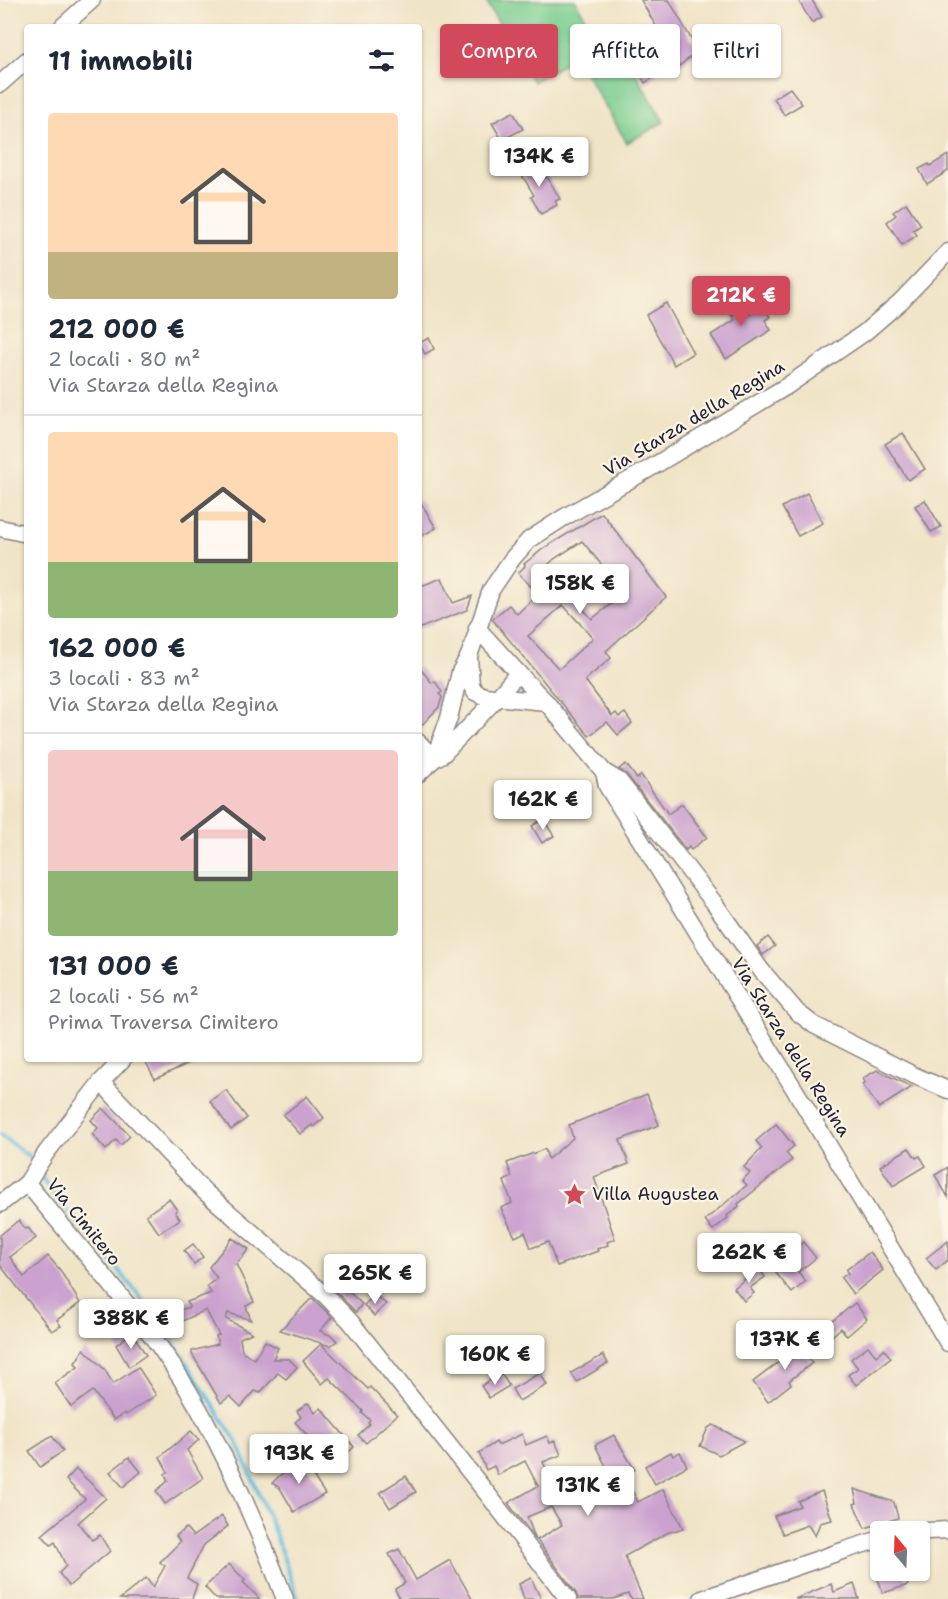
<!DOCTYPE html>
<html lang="it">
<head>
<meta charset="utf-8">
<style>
  :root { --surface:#fff; --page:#f6f6f7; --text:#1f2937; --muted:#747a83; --line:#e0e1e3; --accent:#d1495b }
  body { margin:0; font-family:"Shantell Sans",sans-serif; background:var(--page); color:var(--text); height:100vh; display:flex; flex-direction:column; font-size:22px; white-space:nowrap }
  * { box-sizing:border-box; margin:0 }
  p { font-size:20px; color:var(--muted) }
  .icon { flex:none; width:33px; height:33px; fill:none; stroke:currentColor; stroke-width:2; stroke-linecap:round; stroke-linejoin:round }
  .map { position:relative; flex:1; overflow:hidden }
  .side { position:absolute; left:24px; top:24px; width:398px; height:1038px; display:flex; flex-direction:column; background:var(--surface); border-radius:6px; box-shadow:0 2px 4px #0004 }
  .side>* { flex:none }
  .top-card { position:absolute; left:440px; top:24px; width:418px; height:54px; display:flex; gap:12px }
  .needle { width:39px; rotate:341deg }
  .tools { position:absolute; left:870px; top:1521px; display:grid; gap:12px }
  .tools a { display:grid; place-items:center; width:60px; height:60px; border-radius:6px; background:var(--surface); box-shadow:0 2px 4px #0004; font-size:30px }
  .price { position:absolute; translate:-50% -51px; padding:0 14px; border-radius:6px; background:#fff; color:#222; font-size:20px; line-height:39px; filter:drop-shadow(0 2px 3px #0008) }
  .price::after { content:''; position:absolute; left:50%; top:36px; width:18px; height:14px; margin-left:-9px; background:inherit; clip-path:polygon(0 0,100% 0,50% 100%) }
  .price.selected { background:var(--accent); color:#fff }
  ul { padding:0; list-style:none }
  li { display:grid; align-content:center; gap:12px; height:318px; padding:0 24px }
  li+li { border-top:2px solid var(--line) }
  li span { display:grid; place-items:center; height:186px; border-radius:6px; color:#555 }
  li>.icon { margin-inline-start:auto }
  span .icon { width:108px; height:108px; fill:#fffc; stroke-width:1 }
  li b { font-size:26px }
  h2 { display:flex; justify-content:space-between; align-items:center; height:72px; padding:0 24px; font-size:26px }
  .tag { padding:0 21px; border-radius:6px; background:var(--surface); box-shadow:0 2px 4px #0004; font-size:21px; line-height:54px }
  .tag.selected { background:var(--accent); color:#fff }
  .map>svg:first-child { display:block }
  .green { fill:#7bce91; stroke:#4e7866; stroke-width:1.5 }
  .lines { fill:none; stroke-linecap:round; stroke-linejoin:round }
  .stream { stroke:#63bde1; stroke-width:4 }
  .building { fill:#caa1cf; fill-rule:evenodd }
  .minor-casing { stroke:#898381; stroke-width:19 }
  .minor { stroke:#fff; stroke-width:16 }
  .labels { text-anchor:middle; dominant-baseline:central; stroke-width:4.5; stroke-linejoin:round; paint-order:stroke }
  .street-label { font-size:18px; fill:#22223b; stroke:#fcf5e5 }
  .poi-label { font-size:18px; fill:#22223b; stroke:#fcf5e5; text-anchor:start }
</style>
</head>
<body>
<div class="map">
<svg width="948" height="1599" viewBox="0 0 948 1599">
  <rect width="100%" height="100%" fill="#fcf5e5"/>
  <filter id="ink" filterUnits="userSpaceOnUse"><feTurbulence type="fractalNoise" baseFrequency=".0167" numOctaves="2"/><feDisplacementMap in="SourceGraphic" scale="12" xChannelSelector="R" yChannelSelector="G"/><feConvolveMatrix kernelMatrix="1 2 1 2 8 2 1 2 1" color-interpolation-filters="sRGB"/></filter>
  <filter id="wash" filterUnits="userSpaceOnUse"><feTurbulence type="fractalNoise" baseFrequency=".008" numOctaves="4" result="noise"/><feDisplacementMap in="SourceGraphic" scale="24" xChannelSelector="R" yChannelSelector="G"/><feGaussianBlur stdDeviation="1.35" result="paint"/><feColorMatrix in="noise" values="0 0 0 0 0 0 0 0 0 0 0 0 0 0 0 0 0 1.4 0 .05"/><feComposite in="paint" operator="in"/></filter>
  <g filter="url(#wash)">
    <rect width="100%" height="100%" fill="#f0e4c7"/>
    <g class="green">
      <polygon points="485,0 575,0 600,43 533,82"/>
      <polygon points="615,38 664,122 627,143 578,60"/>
    </g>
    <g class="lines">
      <g class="stream">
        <polyline points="0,1135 30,1157"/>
        <polyline points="42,1178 58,1200 113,1263 164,1327 239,1446 273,1528 298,1599"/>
      </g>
    </g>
    <g id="blocks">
      <g class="building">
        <polygon points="641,0 669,0 698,51 679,66"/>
        <polygon points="798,0 812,0 822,17 812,23"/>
        <polygon points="627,25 657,75 645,83 615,32"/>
        <polygon points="790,88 802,104 784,115 774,98"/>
        <polygon points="513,112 523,129 502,140 492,123"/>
        <polygon points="948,155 948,171 927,184 919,169 929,164 930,166"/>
        <polygon points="529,161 540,180 545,177 548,178 560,199 555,201 557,205 541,214 531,197 534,195 517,167"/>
        <polygon points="906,203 921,225 913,230 917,235 902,245 887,222 896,215 893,212"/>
        <polygon points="737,293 750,314 763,306 770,317 765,320 771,330 726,359 711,335 735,320 723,301"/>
        <polygon points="666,303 693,353 674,365 646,315"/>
        <polygon points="429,338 434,349 425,354 419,343"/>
        <polygon points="903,433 925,469 908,480 885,444"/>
        <polygon points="807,493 823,523 798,536 782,507"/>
        <polygon points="418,498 436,528 418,538"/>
        <polygon points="925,500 941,527 931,532 915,506"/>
        <path d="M602,513l64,84 -60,54 5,7 -26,22 27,36 4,-3 3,4 6,-4 7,10 -14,12 -11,-13 -18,14 -97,-117 17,-14 8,9 21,-20 -20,-21 7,-7 -1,-2 20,-16zM582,541l43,52 -33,26 -46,-52 8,-8zM563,605l30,33 -34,31 -31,-33z"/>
        <polygon points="442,578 453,603 472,596 467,610 418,629 418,587"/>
        <polygon points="418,666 432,683 435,681 442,692 439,694 442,697 439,707 418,729"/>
        <polygon points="626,764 637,779 641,775 668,814 682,804 707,837 691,850 689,847 686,850 627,775 619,769"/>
        <polygon points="543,819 554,836 542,843 532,826"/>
        <polygon points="768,937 775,946 763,955 757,946"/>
        <polygon points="144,1059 198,1059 155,1079"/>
        <polygon points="877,1070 912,1087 879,1108 862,1084 865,1083 863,1078"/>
        <polygon points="226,1090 247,1118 231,1130 210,1101"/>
        <polygon points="647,1094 659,1125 620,1140 629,1164 594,1177 615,1239 607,1242 608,1245 597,1249 598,1251 557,1266 548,1242 531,1248 525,1232 515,1237 501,1208 512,1203 504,1181 512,1177 507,1163 545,1149 548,1159 573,1138 569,1125"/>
        <polygon points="307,1096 324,1118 313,1127 312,1125 300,1134 283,1115"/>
        <polygon points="103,1108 130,1136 121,1145 116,1140 106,1150 92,1134 98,1128 91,1120"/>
        <polygon points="776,1124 794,1146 786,1153 792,1160 738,1204 739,1206 727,1216 728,1218 713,1230 705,1220 747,1185 742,1180 750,1173 744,1167 762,1148 756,1141"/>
        <polygon points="909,1148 916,1158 920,1156 926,1166 893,1186 880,1166"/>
        <polygon points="948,1167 948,1197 935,1175"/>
        <polygon points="169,1199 177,1210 175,1212 180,1219 159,1233 146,1215"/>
        <polygon points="19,1220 25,1229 28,1228 36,1238 10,1257 24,1277 48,1256 60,1270 80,1303 57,1320 61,1326 52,1331 0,1265 0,1235"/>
        <polygon points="232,1238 249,1249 236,1264 254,1302 246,1306 251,1320 228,1313 226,1319 252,1333 240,1338 242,1351 254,1359 265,1341 278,1348 273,1359 289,1359 297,1367 286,1379 278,1373 260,1393 255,1391 241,1407 230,1396 221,1403 192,1354 192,1351 218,1344 216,1336 219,1335 206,1310 178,1323 173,1313 189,1307 187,1302 211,1293 207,1286 217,1278 209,1267"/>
        <polygon points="948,1241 948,1260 936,1270 926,1258"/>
        <polygon points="803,1242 816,1258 798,1272 806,1281 792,1293 772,1268"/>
        <polygon points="193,1244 203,1257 194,1264 184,1251"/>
        <polygon points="870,1252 883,1270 853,1294 841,1278 848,1273 846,1270"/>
        <polygon points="343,1265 365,1275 349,1292 362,1304 356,1312 327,1283"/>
        <polygon points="758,1268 765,1277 750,1288 754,1293 744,1301 734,1288"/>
        <polygon points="375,1295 386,1304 374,1316 364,1305"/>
        <polygon points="312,1298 332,1317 320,1331 332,1336 337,1341 330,1346 280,1330"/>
        <polygon points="855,1303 867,1319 847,1336 841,1328 832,1336 825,1327"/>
        <polygon points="132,1332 146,1355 129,1367 116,1345"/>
        <polygon points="813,1336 819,1344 805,1354 812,1363 789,1381 791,1384 768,1402 753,1382"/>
        <polygon points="321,1344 368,1389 370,1387 397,1415 366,1443 358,1435 370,1424 368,1423 370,1420 362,1413 363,1411 329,1378 322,1384 303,1361"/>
        <polygon points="868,1346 876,1356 884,1349 891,1358 856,1385 848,1375 858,1368 851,1359"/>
        <polygon points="84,1349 105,1370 113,1384 138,1367 156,1395 126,1415 125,1413 114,1420 93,1391 71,1407 55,1383 78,1367 75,1363"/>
        <polygon points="603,1355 608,1363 577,1382 571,1373"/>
        <polygon points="501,1373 509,1386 489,1398 481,1386"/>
        <polygon points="540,1373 547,1385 519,1401 512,1389"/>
        <polygon points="308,1403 315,1413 321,1408 354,1447 335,1465 295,1422 301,1417 297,1411"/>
        <polygon points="713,1425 732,1435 745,1441 719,1455 700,1446 708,1428"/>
        <polygon points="191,1431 199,1440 187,1450 203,1478 165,1504 156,1491 168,1481 165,1474 168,1472 160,1457"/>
        <polygon points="522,1434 526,1445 547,1436 550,1443 555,1441 561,1455 543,1462 560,1498 581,1483 582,1485 608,1470 595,1445 614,1435 635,1470 625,1476 638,1502 663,1489 683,1528 667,1533 625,1556 643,1599 631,1599 628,1594 613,1599 578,1599 576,1593 537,1540 562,1525 551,1507 527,1517 536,1540 508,1503 538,1486 525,1461 498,1475 494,1466 486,1470 479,1453 496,1442 498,1445"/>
        <polygon points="52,1436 63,1451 40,1467 29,1451"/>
        <polygon points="671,1452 673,1456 680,1452 687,1466 655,1484 645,1466"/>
        <polygon points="300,1456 325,1494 294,1512 280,1488 272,1483"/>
        <polygon points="129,1457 141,1472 123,1487 110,1472"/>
        <polygon points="76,1469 106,1498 78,1523 92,1540 100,1535 110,1551 69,1586 59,1573 66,1566 55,1542 51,1545 42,1535 85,1499 66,1480"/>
        <polygon points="406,1476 416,1492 390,1508 380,1492"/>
        <polygon points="854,1489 894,1502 898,1518 865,1528 854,1504 857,1503"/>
        <polygon points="822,1491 832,1520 820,1523 815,1536 808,1525 783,1534 774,1516 800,1506 798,1501"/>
        <polygon points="222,1516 228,1526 204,1545 187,1578 197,1584 192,1599 120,1599 146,1578 153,1587 165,1566 160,1562 180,1542 176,1536 186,1528 193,1536"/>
        <polygon points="399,1549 416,1580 450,1560 472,1599 400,1599 395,1589 405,1583 389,1554"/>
        <polygon points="229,1564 245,1580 243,1582 260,1599 216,1599 205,1587"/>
        <polygon points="875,1570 903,1570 908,1585 883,1593"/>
        <polygon points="531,1578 541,1599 524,1599 519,1584"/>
        <polygon points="831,1584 834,1592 854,1584 859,1599 795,1599"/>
      </g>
    </g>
  </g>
  <g filter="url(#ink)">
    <use href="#blocks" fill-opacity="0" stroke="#898381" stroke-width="1.5"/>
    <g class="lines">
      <defs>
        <g id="minor">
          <polyline points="62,27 92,0"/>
          <polyline points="0,84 27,60"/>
          <polyline points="0,528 27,534"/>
          <polyline points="469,657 471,685 475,692 484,696 546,702"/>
          <polyline points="518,673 546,702 604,772 607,786 798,1095 948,1343"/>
          <polyline points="418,742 434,759"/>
          <polyline points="434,759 449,718 460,672 469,656 491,590 512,559 529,540 563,518 647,470 787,386 864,333 900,302 948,252"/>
          <polyline points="604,772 619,781 715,904 761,970 797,1012 814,1025 913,1075 948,1090"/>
          <polyline points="418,774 434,759 443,754 498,697 518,673 477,628"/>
          <polyline points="101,1082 205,1192 327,1297 350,1321 489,1496 568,1599"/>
          <path d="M27,1183c41,51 85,100 124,152 57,75 100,176 134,264"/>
          <polyline points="0,1204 27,1183 46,1153 101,1082 123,1059"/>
          <polyline points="908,1532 948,1530"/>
          <polyline points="702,1599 845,1550 880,1539"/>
        </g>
      </defs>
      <use href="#minor" class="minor-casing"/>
      <use href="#minor" class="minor"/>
    </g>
  </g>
  <defs>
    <symbol id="sight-bare" viewBox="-9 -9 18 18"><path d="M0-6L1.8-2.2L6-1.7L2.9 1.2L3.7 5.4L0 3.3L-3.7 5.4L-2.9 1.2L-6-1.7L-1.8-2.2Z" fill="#d1495b" stroke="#fcf5e5" stroke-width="2.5" paint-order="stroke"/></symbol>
  </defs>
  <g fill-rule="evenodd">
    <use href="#sight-bare" x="558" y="1178" width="33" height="33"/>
  </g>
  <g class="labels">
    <g class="street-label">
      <text transform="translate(694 418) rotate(-31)">Via Starza della Regina</text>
      <text transform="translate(791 1047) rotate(58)">Via Starza della Regina</text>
      <text transform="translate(84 1222) rotate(51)">Via Cimitero</text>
    </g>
    <g class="poi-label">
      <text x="592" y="1194">Villa Augustea</text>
    </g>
  </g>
</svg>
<div class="tools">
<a><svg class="needle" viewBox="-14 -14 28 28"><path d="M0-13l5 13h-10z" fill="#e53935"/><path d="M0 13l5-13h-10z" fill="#747a83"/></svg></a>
</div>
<b class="price" style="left:539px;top:188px">134K €</b>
<b class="price selected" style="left:741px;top:327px">212K €</b>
<b class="price" style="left:580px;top:615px">158K €</b>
<b class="price" style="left:543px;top:831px">162K €</b>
<b class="price" style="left:749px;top:1284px">262K €</b>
<b class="price" style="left:375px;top:1305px">265K €</b>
<b class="price" style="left:131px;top:1350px">388K €</b>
<b class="price" style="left:785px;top:1371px">137K €</b>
<b class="price" style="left:495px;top:1386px">160K €</b>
<b class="price" style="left:299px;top:1485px">193K €</b>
<b class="price" style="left:588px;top:1517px">131K €</b>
<div class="top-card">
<a class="tag selected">Compra</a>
<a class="tag">Affitta</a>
<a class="tag">Filtri</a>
</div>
<section class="side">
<h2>11 immobili<svg class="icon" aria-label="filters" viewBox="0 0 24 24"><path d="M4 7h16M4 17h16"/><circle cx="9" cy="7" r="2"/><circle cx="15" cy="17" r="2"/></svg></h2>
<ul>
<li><span style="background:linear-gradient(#ffd9b3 75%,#c2b280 0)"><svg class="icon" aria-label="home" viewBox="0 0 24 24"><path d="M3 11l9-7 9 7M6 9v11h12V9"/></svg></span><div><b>212 000 €</b><p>2 locali · 80 m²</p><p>Via Starza della Regina</p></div></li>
<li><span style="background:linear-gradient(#ffd9b3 70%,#8fb573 0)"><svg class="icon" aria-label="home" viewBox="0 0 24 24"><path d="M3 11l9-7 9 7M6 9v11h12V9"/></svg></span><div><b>162 000 €</b><p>3 locali · 83 m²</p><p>Via Starza della Regina</p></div></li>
<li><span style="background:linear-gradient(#f6c9c9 65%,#8fb573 0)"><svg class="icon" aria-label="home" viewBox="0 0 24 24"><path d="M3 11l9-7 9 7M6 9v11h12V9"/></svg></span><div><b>131 000 €</b><p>2 locali · 56 m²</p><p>Prima Traversa Cimitero</p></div></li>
</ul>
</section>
</div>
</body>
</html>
